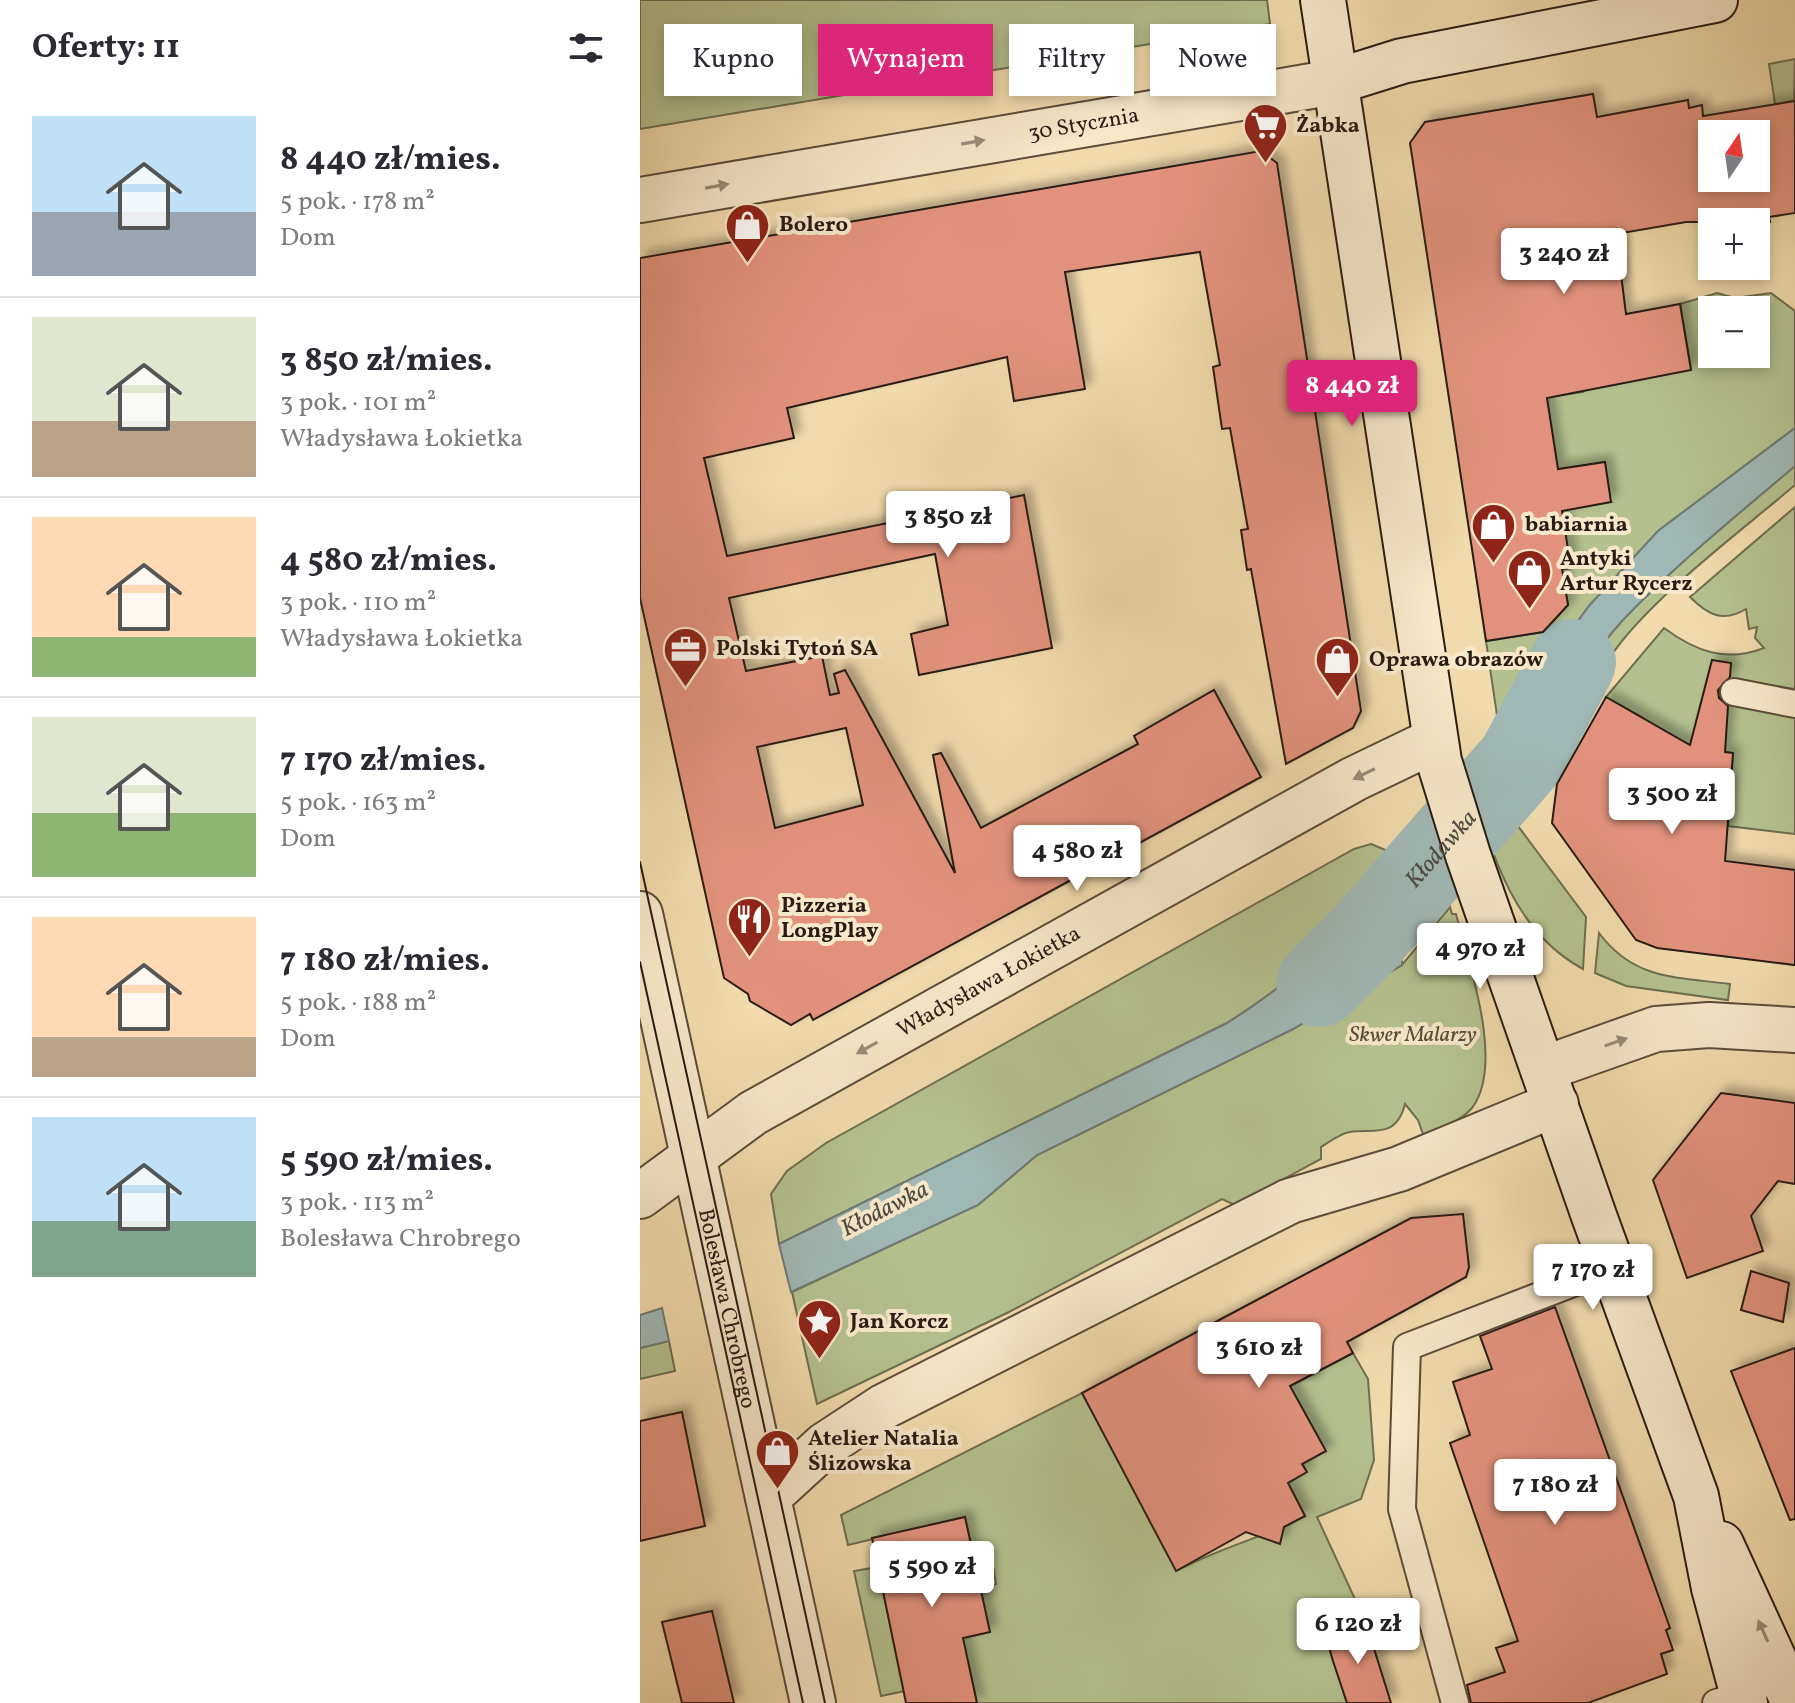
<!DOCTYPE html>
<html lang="pl">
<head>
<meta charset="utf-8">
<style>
  :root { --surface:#fff; --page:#f2f2f3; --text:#2b2b33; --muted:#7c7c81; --line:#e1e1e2; --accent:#db2777 }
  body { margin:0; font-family:Vollkorn,serif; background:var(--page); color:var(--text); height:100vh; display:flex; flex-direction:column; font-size:30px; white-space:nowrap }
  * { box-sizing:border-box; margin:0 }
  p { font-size:26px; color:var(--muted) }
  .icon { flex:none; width:44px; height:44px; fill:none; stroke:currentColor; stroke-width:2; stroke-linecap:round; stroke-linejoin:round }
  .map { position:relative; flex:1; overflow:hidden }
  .side { display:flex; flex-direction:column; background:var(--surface); width:640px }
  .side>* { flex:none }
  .top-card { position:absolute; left:24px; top:24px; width:760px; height:72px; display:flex; gap:16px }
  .needle { width:52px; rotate:13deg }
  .fabs { position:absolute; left:1058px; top:120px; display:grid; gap:16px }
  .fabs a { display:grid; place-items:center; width:72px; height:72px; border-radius:0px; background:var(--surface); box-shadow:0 4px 12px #0003; font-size:40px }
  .price { position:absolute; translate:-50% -68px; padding:0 18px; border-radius:8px; background:#fff; color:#222; font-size:26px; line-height:52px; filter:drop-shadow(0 2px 4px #0008) }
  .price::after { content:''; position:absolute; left:50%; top:48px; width:24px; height:18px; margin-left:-12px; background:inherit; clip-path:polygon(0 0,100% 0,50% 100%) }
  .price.selected { background:var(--accent); color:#fff }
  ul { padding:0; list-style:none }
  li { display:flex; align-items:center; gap:24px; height:200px; padding:0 32px }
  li+li { border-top:2px solid var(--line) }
  li span { display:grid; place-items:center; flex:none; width:224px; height:160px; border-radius:0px; color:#555 }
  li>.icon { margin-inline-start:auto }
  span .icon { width:96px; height:96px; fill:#fffc; stroke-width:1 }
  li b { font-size:34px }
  h2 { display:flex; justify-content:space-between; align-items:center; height:96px; padding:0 32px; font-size:34px }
  .pill { padding:0 28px; border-radius:0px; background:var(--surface); box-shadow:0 4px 12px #0003; font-size:28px; line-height:72px }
  .pill.selected { background:var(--accent); color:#fff }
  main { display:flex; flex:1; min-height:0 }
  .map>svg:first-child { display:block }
  .green { fill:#b4c18e; stroke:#6e6e51; stroke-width:2; fill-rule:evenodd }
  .water { fill:#a0b8b5; stroke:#707a75; stroke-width:2 }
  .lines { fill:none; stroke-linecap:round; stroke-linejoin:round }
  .river { stroke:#a0b8b5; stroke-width:86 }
  .building { fill:#e2927c; stroke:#291c14; stroke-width:2; fill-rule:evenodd; filter:url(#shadow) }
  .lane-casing { stroke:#5b4c3a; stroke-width:30 }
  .street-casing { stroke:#5b4c3a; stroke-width:48 }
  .secondary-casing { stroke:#291c14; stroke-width:48 }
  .lane { stroke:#f6e8c9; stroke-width:26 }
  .street { stroke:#f6e8c9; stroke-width:44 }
  .secondary { stroke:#f6e8c9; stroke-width:44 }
  .tram { stroke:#291c14; stroke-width:2 }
  .oneway { fill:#9a8c78 }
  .labels { text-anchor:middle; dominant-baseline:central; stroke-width:8; stroke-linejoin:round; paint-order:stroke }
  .street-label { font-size:22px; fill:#291c14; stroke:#f6e8c9 }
  .poi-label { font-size:22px; font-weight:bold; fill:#291c14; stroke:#f6e8c9; text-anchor:start }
  .park-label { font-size:22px; font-style:italic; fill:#534e39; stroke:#f6e8c9 }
  .water-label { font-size:24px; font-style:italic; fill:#4d4b44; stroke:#f6e8c9 }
</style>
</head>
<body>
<main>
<section class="side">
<h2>Oferty: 11<svg class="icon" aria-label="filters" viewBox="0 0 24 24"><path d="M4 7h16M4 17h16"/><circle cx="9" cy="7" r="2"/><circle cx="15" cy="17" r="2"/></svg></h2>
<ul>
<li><span style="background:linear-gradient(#bfe0f5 60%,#9aa5b1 0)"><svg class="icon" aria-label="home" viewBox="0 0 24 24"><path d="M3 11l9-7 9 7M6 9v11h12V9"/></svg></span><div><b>8 440 zł/mies.</b><p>5 pok. · 178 m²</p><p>Dom</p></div></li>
<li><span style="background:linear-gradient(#dfe7d0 65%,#b9a48a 0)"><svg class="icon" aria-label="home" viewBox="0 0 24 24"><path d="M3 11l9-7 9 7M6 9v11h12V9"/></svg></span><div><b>3 850 zł/mies.</b><p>3 pok. · 101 m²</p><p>Władysława Łokietka</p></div></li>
<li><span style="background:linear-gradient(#ffd9b3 75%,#8fb573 0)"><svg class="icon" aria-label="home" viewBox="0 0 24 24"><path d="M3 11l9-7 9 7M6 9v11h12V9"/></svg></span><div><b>4 580 zł/mies.</b><p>3 pok. · 110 m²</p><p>Władysława Łokietka</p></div></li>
<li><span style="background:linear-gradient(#dfe7d0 60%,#8fb573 0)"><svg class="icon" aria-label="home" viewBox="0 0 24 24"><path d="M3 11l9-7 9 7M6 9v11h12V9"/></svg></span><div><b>7 170 zł/mies.</b><p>5 pok. · 163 m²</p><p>Dom</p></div></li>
<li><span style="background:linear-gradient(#ffd9b3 75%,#b9a48a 0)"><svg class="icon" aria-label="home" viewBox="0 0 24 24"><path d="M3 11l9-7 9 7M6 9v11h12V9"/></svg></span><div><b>7 180 zł/mies.</b><p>5 pok. · 188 m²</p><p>Dom</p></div></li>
<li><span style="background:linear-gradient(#bfe0f5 65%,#7fa58c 0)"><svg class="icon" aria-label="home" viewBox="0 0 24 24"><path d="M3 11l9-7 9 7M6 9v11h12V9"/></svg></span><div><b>5 590 zł/mies.</b><p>3 pok. · 113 m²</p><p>Bolesława Chrobrego</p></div></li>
</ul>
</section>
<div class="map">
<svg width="1155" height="1703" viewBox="0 0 1155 1703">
  <defs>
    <filter id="shadow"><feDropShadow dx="7" dy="-7" stdDeviation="4" flood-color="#0004"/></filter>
  </defs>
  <rect width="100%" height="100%" fill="#f1dbac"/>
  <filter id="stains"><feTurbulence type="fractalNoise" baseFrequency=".0025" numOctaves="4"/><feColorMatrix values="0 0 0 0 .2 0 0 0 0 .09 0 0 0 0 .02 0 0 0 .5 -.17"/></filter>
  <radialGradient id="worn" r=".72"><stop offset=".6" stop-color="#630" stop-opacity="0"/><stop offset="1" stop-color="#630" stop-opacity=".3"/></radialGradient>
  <g class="green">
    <polygon points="0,0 627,0 630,24 0,129"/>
    <polygon points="1155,59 1154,101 1135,104 1129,64"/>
    <path d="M1077,293l18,5 36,-5 24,18v117l-137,103 -69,75 -90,123 -13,-88 57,-9 25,-27 -6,-36 9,-2 -18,-59 17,1 41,-7 -63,-31 -11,-78 19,3 27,-4 -4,-33 47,-43 11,-4 12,64 42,-7 -11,-65zM1072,310h44v44h-44z"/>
    <path d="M1155,466v19c-54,46 -128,101 -173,156 -38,47 -63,106 -90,160l-8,-18c28,-52 58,-119 98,-162 53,-56 114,-105 173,-155z"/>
    <path d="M1155,507v182l-61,-9 61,34v120l-67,-8 5,-73 -102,-12 12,-23 -37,-21 58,-69c31,23 62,35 100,20l-9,-10 2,-11 -8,2 -3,-20c-23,14 -38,6 -56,-12z"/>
    <path d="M829,777l23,9 11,20 83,111 -3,52c-72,-39 -92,-119 -114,-192z"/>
    <path d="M731,844l17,7 11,25c-20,10 -31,31 -47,47 -38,38 -80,72 -125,100l-448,221 -8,-50 16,-23 39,-28 528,-294z"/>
    <path d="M810,907l2,7h4c13,50 49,150 16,194 -11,13 -33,23 -47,32l-7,-20 -13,-16c-9,36 -33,24 -55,28 -9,1 -21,10 -29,15v12l-86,46 -13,-6 -213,113 -192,92 -25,-112 186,-87 59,-50 256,-126 109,-64z"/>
    <path d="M959,933c35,47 77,44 131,51l-2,16 -102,-14 -31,-13z"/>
    <polygon points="29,1341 35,1371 0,1379 0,1348"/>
    <path d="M713,1353l15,26 6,81 -13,39 -44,18 49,106 -40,14 21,66h-370l-6,-26 -90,19 -27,-125 24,-4 18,86 94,-21 -10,-43 16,-5 -3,-18 -17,4 -11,-53 -117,28 -7,-30 241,-122 95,178c41,-23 86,-33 128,-55l-17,-33 18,-11 -31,-78z"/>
  </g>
  <g class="water">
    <path d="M1155,428v38c-59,50 -120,99 -173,155 -40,43 -70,110 -98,162l-25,-54 90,-123 69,-75z"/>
    <path d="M759,876l3,89 -109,64 -256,126 -59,50 -187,87 -12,-48 448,-221c45,-28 87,-62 125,-100 16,-16 26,-37 47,-47z"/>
    <polygon points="22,1308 29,1341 0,1348 0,1315"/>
  </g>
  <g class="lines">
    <path class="river" id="s1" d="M679,984l43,-43 158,-180 53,-99"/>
  </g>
  <g class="building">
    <path d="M953,94l4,23 91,-17 1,8 13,-3 1,11 92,-15v112l-26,4 1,5h-84l-70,12 10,80 54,-10 11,66 -144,28 11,71 47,-7 6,40 -49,9 9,57 -9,1 6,36 -25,27 -57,9 -76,-498 15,-21zM1072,134h44v44h-44z"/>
    <path d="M621,151l16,12 84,548 -8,17 -67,36 -35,-195 -4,1 -6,-40 7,-1 -18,-101 -8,1 -9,-62 7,-2 -20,-113 -135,20 20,117 -71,12 -7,-44 -220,51 7,30 -90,20 23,98 297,-61 28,153 -133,27 -8,-41 37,-9 -13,-71 -206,44 17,73 76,-15 8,39 9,-2 -5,-19 11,-4 110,203 -22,-118 8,-2 40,75 157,-84 -4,-8 80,-46 47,87 -448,243 -3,-6 -19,11 -41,-24 -2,-7 -24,-16 -84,-380v-340zM206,728l17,77 -88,23 -18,-81z"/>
    <polygon points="1072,660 1091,663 1090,677 1078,690 1079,698 1088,706 1085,752 1093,753 1085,861 1155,870 1155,965 1017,948 996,940 912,823 917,784 966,697 1050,745"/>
    <polygon points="1081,1093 1155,1103 1155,1184 1138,1181 1111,1216 1123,1251 1047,1278 1013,1180"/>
    <polygon points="823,1214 829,1267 826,1277 707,1342 713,1353 650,1386 686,1451 662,1464 667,1472 648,1483 665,1516 644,1527 640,1544 606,1532 536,1571 442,1393 771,1218"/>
    <polygon points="1111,1271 1149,1283 1143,1322 1101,1310"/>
    <polygon points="915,1307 1030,1628 1026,1630 1033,1650 1021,1654 1027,1674 948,1703 831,1703 827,1685 865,1672 856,1648 878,1641 810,1443 830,1435 813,1382 852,1369 840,1336"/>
    <polygon points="1155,1348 1155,1519 1150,1520 1091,1371"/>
    <polygon points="42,1412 65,1526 0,1541 0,1421"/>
    <polygon points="325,1517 350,1632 323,1638 337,1703 266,1703 232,1538"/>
    <polygon points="72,1611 94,1703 42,1703 22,1622"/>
    <polygon points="726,1623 751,1703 707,1703 693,1661 686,1637"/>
  </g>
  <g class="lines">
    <defs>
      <g id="lane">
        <polyline points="1094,692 1155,704"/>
        <polyline points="815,1703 762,1509 767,1347 972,1268"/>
        <polyline points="1076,1703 1115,1691"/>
      </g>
      <g id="street">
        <path id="s2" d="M0,200l695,-118"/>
        <path id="s3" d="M0,914l173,789"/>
        <polyline points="903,1069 1016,1029 1069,1025 1155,1030"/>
        <path id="s4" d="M0,1196l113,-83 601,-334 81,-39"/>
        <polyline points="128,1497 185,1445 243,1407 650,1201 759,1169 916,1104"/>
      </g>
      <g id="secondary">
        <polyline points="683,0 799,761 828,855 954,1216 1056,1496 1074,1588 1105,1703"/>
        <polyline points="695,82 762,61 1075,0"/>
        <polyline points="1081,1544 1154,1703"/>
      </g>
    </defs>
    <use href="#lane" class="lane-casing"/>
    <use href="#street" class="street-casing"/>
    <use href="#secondary" class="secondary-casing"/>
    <use href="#lane" class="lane"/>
    <use href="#street" class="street"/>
    <use href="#secondary" class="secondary"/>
    <g class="tram">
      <polyline points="0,862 185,1703"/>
      <polyline points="0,962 163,1703"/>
    </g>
  </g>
  <defs><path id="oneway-solid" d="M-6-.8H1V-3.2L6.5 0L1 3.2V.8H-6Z" transform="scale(2)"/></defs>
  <g class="oneway">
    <use href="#oneway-solid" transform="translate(333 142) rotate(-10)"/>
    <use href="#oneway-solid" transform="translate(77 186) rotate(-10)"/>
    <use href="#oneway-solid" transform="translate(724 774) rotate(154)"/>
    <use href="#oneway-solid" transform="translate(976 1042) rotate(-19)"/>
    <use href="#oneway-solid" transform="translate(227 1048) rotate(151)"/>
    <use href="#oneway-solid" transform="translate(1123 1631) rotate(-114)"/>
  </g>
  <defs>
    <symbol id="supermarket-pin" viewBox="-11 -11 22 30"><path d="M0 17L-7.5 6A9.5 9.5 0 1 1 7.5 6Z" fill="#8f2418" stroke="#f6e8c9"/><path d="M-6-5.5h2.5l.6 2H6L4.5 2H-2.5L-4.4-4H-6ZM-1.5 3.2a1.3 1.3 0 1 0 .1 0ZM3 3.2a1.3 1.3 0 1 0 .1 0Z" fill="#fff"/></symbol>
    <symbol id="shop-pin" viewBox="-11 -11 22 30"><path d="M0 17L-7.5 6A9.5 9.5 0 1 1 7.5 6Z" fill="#8f2418" stroke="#f6e8c9"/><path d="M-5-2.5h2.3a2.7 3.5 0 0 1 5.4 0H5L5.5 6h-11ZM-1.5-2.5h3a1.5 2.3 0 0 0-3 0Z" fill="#fff"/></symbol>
    <symbol id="office-pin" viewBox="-11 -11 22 30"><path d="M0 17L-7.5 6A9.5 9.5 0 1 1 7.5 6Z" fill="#8f2418" stroke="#f6e8c9"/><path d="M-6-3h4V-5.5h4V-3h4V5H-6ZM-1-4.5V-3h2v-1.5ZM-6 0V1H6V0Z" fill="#fff"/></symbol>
    <symbol id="restaurant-pin" viewBox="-11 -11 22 30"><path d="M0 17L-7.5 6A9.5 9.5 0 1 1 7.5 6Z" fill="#8f2418" stroke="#f6e8c9"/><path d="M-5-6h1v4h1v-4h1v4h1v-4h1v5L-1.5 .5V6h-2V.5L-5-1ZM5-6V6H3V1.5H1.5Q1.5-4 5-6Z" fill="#fff"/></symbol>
    <symbol id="sight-pin" viewBox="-11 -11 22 30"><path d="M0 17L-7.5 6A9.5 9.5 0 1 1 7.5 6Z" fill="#8f2418" stroke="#f6e8c9"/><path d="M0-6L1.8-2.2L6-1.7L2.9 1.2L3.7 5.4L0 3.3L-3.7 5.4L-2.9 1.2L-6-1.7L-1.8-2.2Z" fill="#fff"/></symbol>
  </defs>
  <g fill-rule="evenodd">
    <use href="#supermarket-pin" x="600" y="100" width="51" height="69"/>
    <use href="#shop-pin" x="82" y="200" width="51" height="69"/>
    <use href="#shop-pin" x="828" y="500" width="51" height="69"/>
    <use href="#shop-pin" x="864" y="546" width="51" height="69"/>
    <use href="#office-pin" x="20" y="624" width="51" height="69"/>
    <use href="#shop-pin" x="672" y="634" width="51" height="69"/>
    <use href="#restaurant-pin" x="84" y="894" width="51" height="69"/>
    <use href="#sight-pin" x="154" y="1296" width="51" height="69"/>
    <use href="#shop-pin" x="112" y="1426" width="51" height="69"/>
  </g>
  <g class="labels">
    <g class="street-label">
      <text stroke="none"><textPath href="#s2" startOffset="450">30 Stycznia</textPath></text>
      <text stroke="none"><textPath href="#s4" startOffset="410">Władysława Łokietka</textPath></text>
      <text stroke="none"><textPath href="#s3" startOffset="404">Bolesława Chrobrego</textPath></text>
    </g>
    <g class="poi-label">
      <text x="656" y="126">Żabka</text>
      <text x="139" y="225">Bolero</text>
      <text x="885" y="525">babiarnia</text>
      <text x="920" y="559">Antyki<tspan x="920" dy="25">Artur Rycerz</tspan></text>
      <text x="76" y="649">Polski Tytoń SA</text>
      <text x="729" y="660">Oprawa obrazów</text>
      <text x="141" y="906">Pizzeria<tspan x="141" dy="25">LongPlay</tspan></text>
      <text x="210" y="1322">Jan Korcz</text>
      <text x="168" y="1439">Atelier Natalia<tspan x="168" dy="25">Ślizowska</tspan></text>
    </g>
    <g class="park-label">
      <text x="773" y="1035">Skwer Malarzy</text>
    </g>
    <g class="water-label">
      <text stroke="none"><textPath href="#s1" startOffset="182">Kłodawka</textPath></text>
      <text transform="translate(245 1210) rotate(-27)">Kłodawka</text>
    </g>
  </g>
  <rect width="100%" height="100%" filter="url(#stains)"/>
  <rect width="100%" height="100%" fill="url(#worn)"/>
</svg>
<div class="fabs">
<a><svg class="needle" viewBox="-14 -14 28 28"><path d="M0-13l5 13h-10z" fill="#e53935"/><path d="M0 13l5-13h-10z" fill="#7c7c81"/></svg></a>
<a>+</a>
<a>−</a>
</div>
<b class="price" style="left:924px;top:296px">3 240 zł</b>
<b class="price selected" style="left:712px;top:428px">8 440 zł</b>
<b class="price" style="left:308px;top:559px">3 850 zł</b>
<b class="price" style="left:1032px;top:836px">3 500 zł</b>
<b class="price" style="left:437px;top:893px">4 580 zł</b>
<b class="price" style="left:840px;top:991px">4 970 zł</b>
<b class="price" style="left:953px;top:1312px">7 170 zł</b>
<b class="price" style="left:619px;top:1390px">3 610 zł</b>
<b class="price" style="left:915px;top:1527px">7 180 zł</b>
<b class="price" style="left:292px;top:1609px">5 590 zł</b>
<b class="price" style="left:718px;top:1666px">6 120 zł</b>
<div class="top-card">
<a class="pill">Kupno</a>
<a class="pill selected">Wynajem</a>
<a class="pill">Filtry</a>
<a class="pill">Nowe</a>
</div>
</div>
</main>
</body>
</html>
